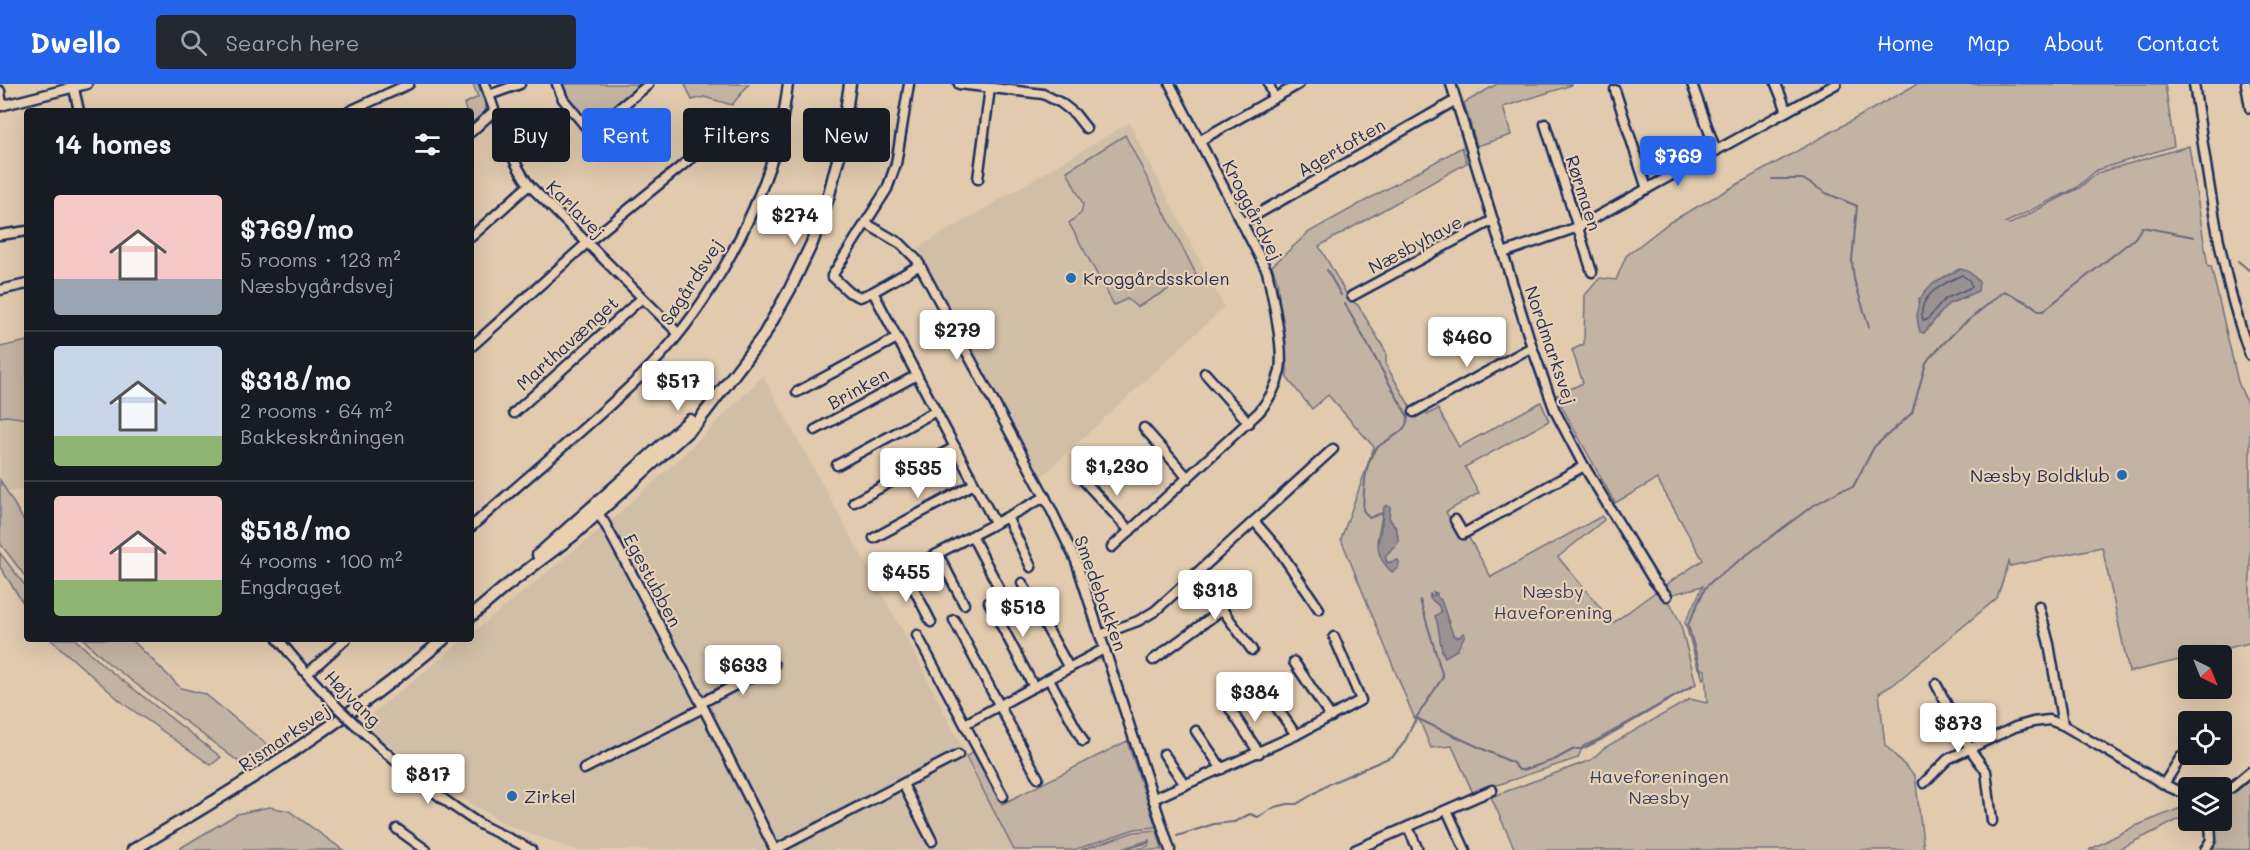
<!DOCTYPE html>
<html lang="en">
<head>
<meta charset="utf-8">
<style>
  :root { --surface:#171b24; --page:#242831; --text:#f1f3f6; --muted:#9ea1a6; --line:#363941; --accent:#2563eb }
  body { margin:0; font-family:Mali,sans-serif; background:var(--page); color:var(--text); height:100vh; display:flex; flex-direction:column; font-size:22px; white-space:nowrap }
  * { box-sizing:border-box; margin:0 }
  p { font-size:20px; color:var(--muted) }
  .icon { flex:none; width:33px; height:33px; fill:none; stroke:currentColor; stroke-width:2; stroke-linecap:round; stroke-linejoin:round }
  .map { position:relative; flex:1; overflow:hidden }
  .side { position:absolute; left:24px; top:24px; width:450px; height:534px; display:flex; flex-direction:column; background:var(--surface); border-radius:6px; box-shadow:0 6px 24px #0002 }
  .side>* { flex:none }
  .top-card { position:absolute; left:492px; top:24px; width:570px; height:54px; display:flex; gap:12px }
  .needle { width:39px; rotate:137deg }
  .tools { position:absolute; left:2178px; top:561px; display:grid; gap:12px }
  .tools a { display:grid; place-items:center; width:54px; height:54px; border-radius:6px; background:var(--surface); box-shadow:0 6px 24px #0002; font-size:30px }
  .price { position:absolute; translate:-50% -51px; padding:0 14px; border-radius:6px; background:#fff; color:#222; font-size:20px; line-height:39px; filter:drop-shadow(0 2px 3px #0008) }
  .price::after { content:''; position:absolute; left:50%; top:36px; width:18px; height:14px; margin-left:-9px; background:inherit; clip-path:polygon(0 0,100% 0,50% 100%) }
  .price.current { background:var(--accent); color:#fff }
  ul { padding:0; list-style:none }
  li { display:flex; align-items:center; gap:18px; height:150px; padding:0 30px }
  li+li { border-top:2px solid var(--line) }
  li span { display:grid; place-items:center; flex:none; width:168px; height:120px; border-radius:6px; color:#555 }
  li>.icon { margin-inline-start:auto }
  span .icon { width:72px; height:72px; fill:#fffc; stroke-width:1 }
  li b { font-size:26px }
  h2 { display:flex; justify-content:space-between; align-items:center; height:72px; padding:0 30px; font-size:26px }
  .pill { padding:0 21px; border-radius:6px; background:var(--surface); box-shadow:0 6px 24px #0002; font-size:21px; line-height:54px }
  .pill.current { background:var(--accent); color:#fff }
  header { display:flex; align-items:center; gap:36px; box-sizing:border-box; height:84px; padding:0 30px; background:var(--accent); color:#fff }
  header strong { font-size:28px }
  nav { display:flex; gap:33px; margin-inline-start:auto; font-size:21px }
  .search { width:420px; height:54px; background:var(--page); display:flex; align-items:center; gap:15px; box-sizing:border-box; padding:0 21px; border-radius:6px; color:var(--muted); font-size:22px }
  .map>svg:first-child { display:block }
  .built { fill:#d1bea7 }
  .green { fill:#c3b3a2; stroke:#6f7180; stroke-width:1.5; fill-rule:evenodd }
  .water { fill:#9a9292; stroke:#676a7d; stroke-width:1.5 }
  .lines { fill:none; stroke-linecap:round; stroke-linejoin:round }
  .shore { stroke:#4e5773; stroke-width:1.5 }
  .stream { stroke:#676a7d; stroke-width:2 }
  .minor-casing { stroke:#1b2f5e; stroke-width:13 }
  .major-casing { stroke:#1b2f5e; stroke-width:15 }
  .minor { stroke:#e9d0b1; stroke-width:8 }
  .major { stroke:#e9d0b1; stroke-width:10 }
  .minor-bridge-casing { stroke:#1b2f5e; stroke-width:13; stroke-linecap:butt }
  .minor-bridge { stroke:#e9d0b1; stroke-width:8 }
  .poi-dot { fill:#1f6fb2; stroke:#e9d0b1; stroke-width:2 }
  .labels { text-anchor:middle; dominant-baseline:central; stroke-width:4.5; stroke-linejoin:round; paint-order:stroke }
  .street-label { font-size:18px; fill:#1b2f5e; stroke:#e9d0b1 }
  .poi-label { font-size:18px; fill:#1b2f5e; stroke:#e9d0b1; text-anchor:start }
  .park-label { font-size:18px; fill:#344368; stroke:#e9d0b1 }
</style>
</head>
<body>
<header>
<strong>Dwello</strong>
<div class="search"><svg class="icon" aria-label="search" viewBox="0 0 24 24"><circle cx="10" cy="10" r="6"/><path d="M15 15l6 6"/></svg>Search here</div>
<nav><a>Home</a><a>Map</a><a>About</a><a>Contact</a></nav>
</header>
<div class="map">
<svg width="2250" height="766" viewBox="0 0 2250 766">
  <rect width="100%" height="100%" fill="#e1caae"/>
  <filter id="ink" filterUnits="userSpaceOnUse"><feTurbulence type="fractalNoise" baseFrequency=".0167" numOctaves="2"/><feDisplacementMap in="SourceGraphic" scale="12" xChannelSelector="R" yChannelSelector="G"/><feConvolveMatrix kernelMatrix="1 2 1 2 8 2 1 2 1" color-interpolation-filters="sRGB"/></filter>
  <g filter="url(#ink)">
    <g class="built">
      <polygon points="1129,39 1224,223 1041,393 918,164"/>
      <polygon points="763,292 909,559 1014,766 576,766 507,741 423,690 362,638 465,555 471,555 471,550 615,433 695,360"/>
      <polygon points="7,332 27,335 27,405 7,408 0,396 0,333"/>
    </g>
    <g class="green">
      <polygon points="473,0 478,0 486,24 484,30 471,41 471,27 466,27 464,20 478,13"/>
      <polygon points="561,0 644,0 595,42 588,41 565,13"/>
      <polygon points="685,0 749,0 732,21 704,13 692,16"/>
      <polygon points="1497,0 1572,0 1572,1 1503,23 1511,51 1477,62 1464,19"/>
      <path d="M1917,0h248l9,62 -77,24 -21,18 -71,35 5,1 69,-36 18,-15 92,-27 19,121 3,-1 27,116 12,28v233l-53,12 -9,1v2l-59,14 -27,-125 -92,19 -1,-4 -12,36 -104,87 -14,8 6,52 30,31 9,74h-409l-24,-53 100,-37 13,-12 86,-49 17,4 -2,-33 -7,-2 -13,-46 18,-36 -33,9 -7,-6 17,33 16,62 -99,56 -14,6 -5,12 -105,35 -21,-47 -21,2 -12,-29 -3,3 -75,-183 33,-92 -46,-52 -16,14 -25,-31v-12l-10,-86 -5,-14 37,-34 153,-85 5,16 -148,83 31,54 8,5 28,47v13l26,45 13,1 3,3 10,-5 21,38 82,-45 8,19 -84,46 14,26 -33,19 15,27 7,-3 23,41 111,-61 2,4 -46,37 55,66 49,-36 41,-27 -46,-81 -42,24 -52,-94 -6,-14 26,-12 -11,-33 12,-6 1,-49 15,-17 16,2 10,-24 44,-34zM1967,213l-19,7 -24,29 -5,-35zM1390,424l-1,10 8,11 -2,19 -8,3 -2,5 2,7 8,-2 -6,8 -12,-28 6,-31zM1435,511l18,40 7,2 -18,15c-1,-8 0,-40 -2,-44 -2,-4 -6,-7 -10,-10z"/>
      <polygon points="1125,51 1196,190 1137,223 1127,215 1114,221 1069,139 1081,129 1083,120 1067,87"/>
      <polygon points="27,257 27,335 7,332 0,333 0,263"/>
      <polygon points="0,396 27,442 27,495 0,459"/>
      <polygon points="0,469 27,504 27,525 0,483"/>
      <polygon points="50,555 75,555 104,582 221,673 211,681 124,620"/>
      <polygon points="83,555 131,555 181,604 205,610 276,668 250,684 243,681 107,578"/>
      <polygon points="1127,657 1156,743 1135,745 1074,766 1014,766 966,673 974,667 1002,720"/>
      <polygon points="2250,696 2250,766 2214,765 2214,737 2222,736 2222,715 2237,707"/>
      <polygon points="2188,721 2188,731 2117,766 2089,766 2133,743"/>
      <polygon points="269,723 289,727 343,766 177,766 237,730"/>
      <polygon points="1157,746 1162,766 1134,766 1148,762 1149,756 1118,766 1081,766 1134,748"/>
    </g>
    <g class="water">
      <path d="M1960,185c9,1 13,6 19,13l-1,9 -30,13 -24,29 -4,-1c-11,-37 10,-49 40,-63z"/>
      <path d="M1386,421l4,2 -1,11c6,9 10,14 9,25l-13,13 2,7 11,-3 1,2 -1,6 -6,4c-18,-16 -15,-28 -10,-49 1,-7 -1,-13 4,-18z"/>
      <path d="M1433,508l4,1v4l4,3 12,35 3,3 4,-1 3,-4 2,2 -8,15 -12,7c-7,-12 -4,-27 -10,-41l6,-4 -2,-6 -9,-8v-4l3,2 2,-1z"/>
    </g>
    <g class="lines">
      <path class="shore" d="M1962,191l7,5 3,7 -27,12 -18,21h-4c-7,-24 21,-37 39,-45z"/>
      <g class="stream">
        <polyline points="1772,95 1803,95 1826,109 1857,122 1852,177 1854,195 1869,243"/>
        <polyline points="2238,177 2250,187"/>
        <polyline points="1327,186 1341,211"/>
        <path d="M1345,220l63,113c-1,18 -23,21 -33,33 -11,15 -11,41 -12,60l6,8 13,-5"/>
        <polyline points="1703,595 1688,541 1705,504 1713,496 1811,423 1841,406 1853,403 1874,363 1912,329 1926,279 1930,273 1959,244 2004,207 2032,221 2039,227 2043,227 2135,154 2142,143 2194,153"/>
        <polyline points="1416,634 1443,593 1420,516"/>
        <polyline points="1177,752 1214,740 1234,738 1250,730 1258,733 1275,723 1288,720 1297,720 1331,699 1393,672 1404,659 1416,634 1513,679 1519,686 1523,686 1554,676 1574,665 1582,665 1602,655 1695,601"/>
        <polyline points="1124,766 1149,758"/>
      </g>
      <defs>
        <g id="minor">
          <polyline points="73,0 79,27"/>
          <path d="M485,0c13,35 22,70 44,101l149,148"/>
          <polyline points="557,0 563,15 590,48 648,1"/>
          <polyline points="909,0 896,80 887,105 832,192 849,208 860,213 873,208 920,181"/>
          <polyline points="959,0 1043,10 1061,19 1075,30 1086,44"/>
          <polyline points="1269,0 1274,14"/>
          <polyline points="1451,0 1532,263 1555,327 1584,382 1654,497 1667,512"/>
          <polyline points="1692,0 1716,67"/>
          <polyline points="1776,0 1787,27"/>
          <path d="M2194,0c14,91 24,184 56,271"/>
          <polyline points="2246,0 2250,24"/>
          <polyline points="1615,6 1647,105"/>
          <polyline points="0,7 2,22"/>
          <polyline points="489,11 520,0"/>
          <polyline points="0,22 87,0"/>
          <polyline points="350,27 409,0"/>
          <polyline points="1545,40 1592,188"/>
          <polyline points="471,48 494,27"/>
          <polyline points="1199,57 1299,0"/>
          <polyline points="978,95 990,4"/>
          <polyline points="1242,139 1456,16"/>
          <polyline points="867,140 901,160 917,176 1045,413 1076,477 1170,766"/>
          <polyline points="0,151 27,147"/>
          <polyline points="471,153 529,101"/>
          <polyline points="1503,169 1578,143 1836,0"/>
          <polyline points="0,206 27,200"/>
          <polyline points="873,208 995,439"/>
          <polyline points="1352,212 1493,136"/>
          <path d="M471,263l116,-104 124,-101c24,-8 41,1 65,7"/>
          <polyline points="1205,289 1249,339"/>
          <polyline points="797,308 897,254"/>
          <polyline points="1414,328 1532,263"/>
          <polyline points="514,329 642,214"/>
          <polyline points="1144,344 1188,394"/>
          <polyline points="815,346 917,291"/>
          <polyline points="837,381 936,327"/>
          <polyline points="1085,398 1130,447"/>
          <polyline points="854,418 955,363"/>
          <polyline points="594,425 604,438 701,619 775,766"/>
          <polyline points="1007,433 1031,483"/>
          <polyline points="1455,436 1463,450 1584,382"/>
          <polyline points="1254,437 1333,365"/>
          <path d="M471,443c56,-50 116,-99 170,-151 62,-61 108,-143 134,-225 7,-22 10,-45 13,-67"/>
          <polyline points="972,452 998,502"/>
          <polyline points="874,454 974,400"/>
          <path d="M1112,463l147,-135c10,-12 18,-26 21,-42 4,-21 -8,-77 -13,-99l-97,-187"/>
          <polyline points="938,470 964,520"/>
          <polyline points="1195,492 1207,505 1252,566"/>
          <polyline points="1022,499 1069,584"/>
          <polyline points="989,518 1034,603"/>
          <polyline points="2039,522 2049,560 2063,641"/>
          <polyline points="954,536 1038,694"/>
          <polyline points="931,538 905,487 1045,413"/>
          <polyline points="917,551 1003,712"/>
          <polyline points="1100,551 1138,537 1155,527 1254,437 1279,466 1319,525"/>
          <polyline points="278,555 307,590 338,624"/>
          <polyline points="1153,576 1223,525"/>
          <polyline points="1294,578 1331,633"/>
          <polyline points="307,590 346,555"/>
          <polyline points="1049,595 1083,657"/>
          <polyline points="1936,600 1970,665 1986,687 1992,737"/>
          <polyline points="1261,601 1296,651"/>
          <polyline points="701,619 774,581"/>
          <polyline points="1229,623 1259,669"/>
          <path d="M355,640c38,37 78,70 123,99 17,10 37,17 53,27"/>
          <polyline points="965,640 1104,565"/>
          <polyline points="1196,647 1222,685"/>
          <polyline points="1164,670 1185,701"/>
          <polyline points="584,685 703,624"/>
          <polyline points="1924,699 1948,675 2015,643 2033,638 2049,636 2063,641 2167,702 2188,711"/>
          <polyline points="903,700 932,757"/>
          <polyline points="2164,700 2181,673"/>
          <polyline points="2222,709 2232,703 2250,688"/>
          <polyline points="1153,715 1296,651 1361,616 1334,553"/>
          <polyline points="1447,726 1465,766"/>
          <polyline points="1408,743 1418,766"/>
          <polyline points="397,745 426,766"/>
          <polyline points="775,766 958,671"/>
          <polyline points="1355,766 1492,706"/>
          <polyline points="2205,766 2211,756 2210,736"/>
        </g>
        <g id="major">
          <polyline points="538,471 690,336"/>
          <polyline points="471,532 505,503 575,450 697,339 764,251 790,205 812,159 828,114 840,68 850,0"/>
          <path d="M133,766c108,-64 215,-129 311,-211"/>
        </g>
      </defs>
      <use href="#minor" class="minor-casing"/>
      <use href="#major" class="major-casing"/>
      <use href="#minor" class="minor"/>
      <use href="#major" class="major"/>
      <defs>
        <polyline id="minor-bridge" points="338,624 355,640"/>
      </defs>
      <use href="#minor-bridge" class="minor-bridge-casing"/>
      <use href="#minor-bridge" class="minor-bridge"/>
    </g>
  </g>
  <g class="poi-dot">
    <circle cx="1071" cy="194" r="6"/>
    <circle cx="2122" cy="391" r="6"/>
    <circle cx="512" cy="712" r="6"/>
  </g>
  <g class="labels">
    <g class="street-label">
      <text transform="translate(1341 63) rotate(-30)">Agertoften</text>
      <text transform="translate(1584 109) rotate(72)">Rørmaen</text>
      <text transform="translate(576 125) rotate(45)">Karlavej</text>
      <text transform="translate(1253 126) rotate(63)">Kroggårdvej</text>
      <text transform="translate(1415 160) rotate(-28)">Næsbyhave</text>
      <text transform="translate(691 198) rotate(-57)">Søgårdsvej</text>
      <text transform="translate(567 259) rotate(-42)">Marthavænget</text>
      <text transform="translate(1551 261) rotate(71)">Nordmarksvej</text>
      <text transform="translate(858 304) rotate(-29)">Brinken</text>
      <text transform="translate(653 496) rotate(62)">Egestubben</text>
      <text transform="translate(1101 509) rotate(70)">Smedebakken</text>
      <text transform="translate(353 614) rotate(45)">Højvang</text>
      <text transform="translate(284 653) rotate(-34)">Rismarksvej</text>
    </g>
    <g class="poi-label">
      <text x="1083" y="194">Kroggårdsskolen</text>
      <text x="2110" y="391" text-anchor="end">Næsby Boldklub</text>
      <text x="524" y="712">Zirkel</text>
    </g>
    <g class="park-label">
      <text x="1553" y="507">Næsby<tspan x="1553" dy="21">Haveforening</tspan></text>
      <text x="1659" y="692">Haveforeningen<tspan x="1659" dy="21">Næsby</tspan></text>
    </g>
  </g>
</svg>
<div class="tools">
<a><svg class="needle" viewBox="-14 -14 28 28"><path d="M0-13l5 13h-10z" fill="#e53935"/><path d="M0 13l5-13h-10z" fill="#9ea1a6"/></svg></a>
<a><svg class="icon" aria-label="locate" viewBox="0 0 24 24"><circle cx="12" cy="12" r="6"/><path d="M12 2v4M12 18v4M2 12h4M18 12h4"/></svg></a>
<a><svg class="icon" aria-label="layers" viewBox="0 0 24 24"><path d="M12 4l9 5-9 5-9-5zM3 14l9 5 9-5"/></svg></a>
</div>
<b class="price current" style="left:1678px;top:103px">$769</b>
<b class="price" style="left:795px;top:162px">$274</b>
<b class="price" style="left:957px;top:277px">$279</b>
<b class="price" style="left:1467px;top:284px">$460</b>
<b class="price" style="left:678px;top:328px">$517</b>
<b class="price" style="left:1117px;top:413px">$1,230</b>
<b class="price" style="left:918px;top:415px">$535</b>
<b class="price" style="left:906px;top:519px">$455</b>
<b class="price" style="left:1215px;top:537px">$318</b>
<b class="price" style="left:1023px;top:554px">$518</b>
<b class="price" style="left:743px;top:612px">$633</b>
<b class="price" style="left:1255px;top:639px">$384</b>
<b class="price" style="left:1958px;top:670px">$873</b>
<b class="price" style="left:428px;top:721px">$817</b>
<div class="top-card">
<a class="pill">Buy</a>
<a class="pill current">Rent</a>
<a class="pill">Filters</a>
<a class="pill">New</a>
</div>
<section class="side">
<h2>14 homes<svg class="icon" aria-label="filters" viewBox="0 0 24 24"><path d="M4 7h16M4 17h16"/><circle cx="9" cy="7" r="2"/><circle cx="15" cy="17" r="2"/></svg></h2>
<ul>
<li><span style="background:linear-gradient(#f6c9c9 70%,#9aa5b1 0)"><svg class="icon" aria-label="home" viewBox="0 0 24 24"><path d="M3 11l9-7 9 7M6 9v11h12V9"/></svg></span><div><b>$769/mo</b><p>5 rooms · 123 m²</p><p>Næsbygårdsvej</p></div></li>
<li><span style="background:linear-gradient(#c9d6e8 75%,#8fb573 0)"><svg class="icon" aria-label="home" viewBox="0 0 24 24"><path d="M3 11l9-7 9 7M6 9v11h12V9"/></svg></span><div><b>$318/mo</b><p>2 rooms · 64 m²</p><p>Bakkeskråningen</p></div></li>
<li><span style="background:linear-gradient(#f6c9c9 70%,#8fb573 0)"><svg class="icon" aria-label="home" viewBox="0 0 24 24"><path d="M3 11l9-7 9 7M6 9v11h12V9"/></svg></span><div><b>$518/mo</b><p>4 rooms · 100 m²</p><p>Engdraget</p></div></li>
</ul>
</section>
</div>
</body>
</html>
